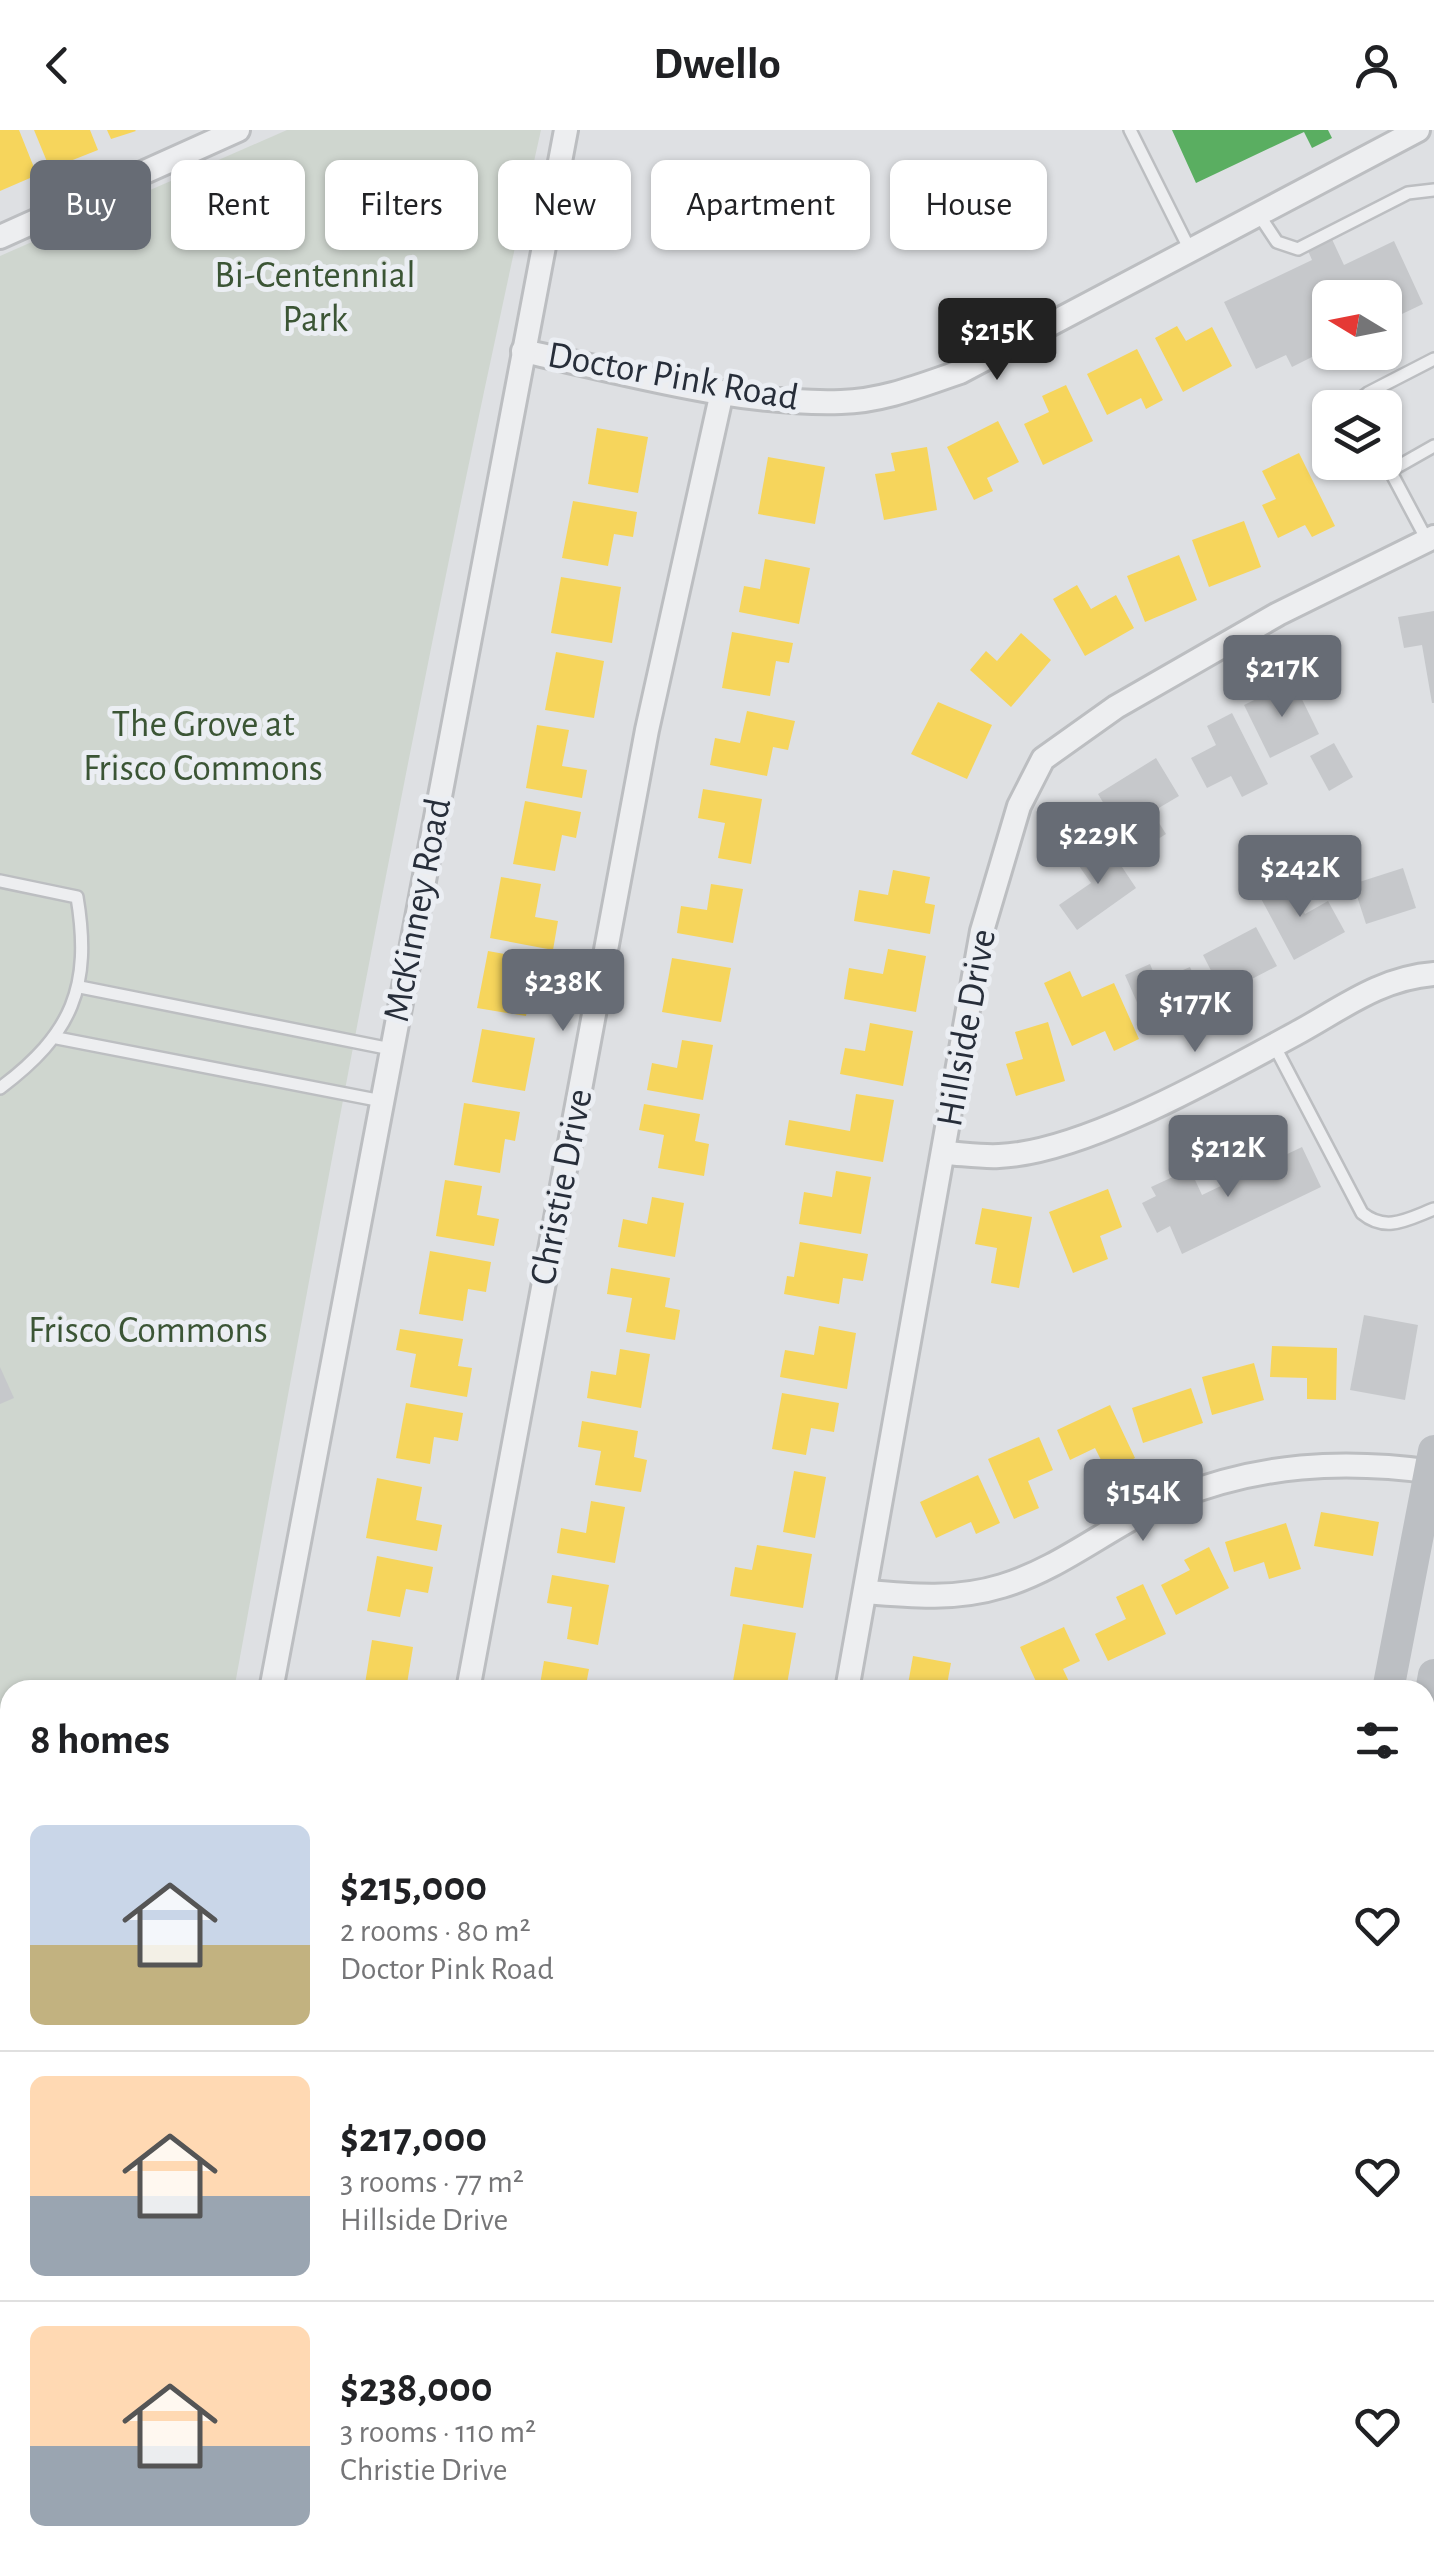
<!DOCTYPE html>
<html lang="en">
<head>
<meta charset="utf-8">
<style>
  :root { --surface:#fff; --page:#f2f2f2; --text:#202124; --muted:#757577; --line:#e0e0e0; --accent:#676c75 }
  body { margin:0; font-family:"Alegreya Sans",sans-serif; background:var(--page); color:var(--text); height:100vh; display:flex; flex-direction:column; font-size:38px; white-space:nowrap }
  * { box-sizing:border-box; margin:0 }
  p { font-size:32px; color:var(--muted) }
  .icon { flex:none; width:55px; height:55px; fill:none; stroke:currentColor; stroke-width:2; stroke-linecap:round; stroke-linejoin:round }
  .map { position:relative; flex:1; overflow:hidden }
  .drawer { position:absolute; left:0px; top:1550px; width:1435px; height:890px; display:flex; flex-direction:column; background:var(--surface); border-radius:30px 30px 0 0; box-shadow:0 2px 8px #0004 }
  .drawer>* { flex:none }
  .banner { position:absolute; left:30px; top:30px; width:1375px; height:90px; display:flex; gap:20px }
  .needle { width:65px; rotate:280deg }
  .tools { position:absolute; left:1312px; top:150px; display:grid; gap:20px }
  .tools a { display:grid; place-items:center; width:90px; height:90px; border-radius:15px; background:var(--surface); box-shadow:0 2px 8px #0004; font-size:50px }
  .price { position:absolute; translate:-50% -85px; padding:0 22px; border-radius:10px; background:var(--accent); color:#fff; font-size:32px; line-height:65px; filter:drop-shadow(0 2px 5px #0008) }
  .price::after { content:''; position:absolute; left:50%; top:60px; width:30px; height:22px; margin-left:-15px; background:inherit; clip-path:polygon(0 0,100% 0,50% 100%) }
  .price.active { background:#222; color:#fff }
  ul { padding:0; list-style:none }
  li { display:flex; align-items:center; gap:30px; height:250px; padding:0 30px }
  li+li { border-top:2px solid var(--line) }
  li span { display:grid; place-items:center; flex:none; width:280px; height:200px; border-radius:15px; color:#555 }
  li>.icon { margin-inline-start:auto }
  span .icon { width:120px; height:120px; fill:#fffc; stroke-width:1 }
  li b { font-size:42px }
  h2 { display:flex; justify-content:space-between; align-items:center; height:120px; padding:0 30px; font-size:42px }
  .pill { padding:0 35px; border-radius:15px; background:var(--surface); box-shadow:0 2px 8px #0004; font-size:35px; line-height:90px }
  .pill.active { background:var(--accent); color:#fff }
  header { display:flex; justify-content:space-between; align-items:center; height:130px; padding:0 30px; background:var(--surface); font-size:45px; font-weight:600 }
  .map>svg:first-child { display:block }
  .green { fill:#cfd6cf }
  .homes { fill:#f6d55c }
  .public { fill:#5aae61 }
  .building { fill:#c6c8cb }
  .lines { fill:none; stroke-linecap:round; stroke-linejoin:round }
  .lane-casing { stroke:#bcbec1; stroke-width:16 }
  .street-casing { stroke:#bcbec1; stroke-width:28 }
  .lane { stroke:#edeef0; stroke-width:11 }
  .street { stroke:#edeef0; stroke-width:22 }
  .secondary { stroke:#bcbfc3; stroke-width:32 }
  .labels { text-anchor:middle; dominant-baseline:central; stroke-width:10; stroke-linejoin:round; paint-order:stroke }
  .park-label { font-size:38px; fill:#3b5535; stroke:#ebeef3 }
  .street-label { font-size:38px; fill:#272e3a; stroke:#ebeef3 }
</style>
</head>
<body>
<header><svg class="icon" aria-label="back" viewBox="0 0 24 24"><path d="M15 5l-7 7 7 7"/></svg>Dwello<svg class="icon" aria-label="person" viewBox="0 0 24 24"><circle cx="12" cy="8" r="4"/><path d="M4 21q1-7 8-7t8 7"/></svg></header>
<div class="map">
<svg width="1434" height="2440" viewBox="0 0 1434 2440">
  <rect width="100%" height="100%" fill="#dee0e3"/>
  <path class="green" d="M287,0h254c-116,517 -212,1039 -307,1560h-224v511l-10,-2v-1943z"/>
  <g class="homes">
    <polygon points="0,0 19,0 37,45 0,61"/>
    <polygon points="34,0 90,0 98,20 50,39"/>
    <polygon points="107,0 135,0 136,1 111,9"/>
    <polygon points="1177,196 1186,211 1212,197 1232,236 1183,262 1155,208"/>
    <polygon points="1137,219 1163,270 1146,279 1141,268 1107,285 1087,244"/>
    <polygon points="1066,255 1093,311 1043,335 1024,294 1049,282 1042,266"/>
    <polygon points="998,291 1019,332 987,348 993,361 974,370 947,317"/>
    <polygon points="597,298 648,307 638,363 588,354"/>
    <polygon points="927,317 937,380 884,390 875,344 895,341 891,323"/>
    <polygon points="1299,323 1335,396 1312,407 1305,395 1278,408 1262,375 1276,369 1262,341"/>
    <polygon points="768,327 825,337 815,394 758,384"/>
    <polygon points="573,371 637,382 633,407 614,404 608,436 562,428"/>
    <polygon points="1244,391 1261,437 1209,457 1192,410"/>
    <polygon points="1179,425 1197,470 1145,492 1127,446"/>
    <polygon points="765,429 810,438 799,494 739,482 744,456 760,459"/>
    <polygon points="561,447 621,457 612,513 551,503"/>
    <polygon points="1077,455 1091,479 1116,465 1134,498 1085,526 1053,469"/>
    <polygon points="732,502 793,513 789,533 776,531 770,566 722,558"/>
    <polygon points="1021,503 1051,530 1011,577 970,540 986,521 997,531"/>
    <polygon points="556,522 604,531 594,588 545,580"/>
    <polygon points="938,572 992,595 967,649 911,624"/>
    <polygon points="747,581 795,591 788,620 773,617 767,646 710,635 715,608 740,613"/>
    <polygon points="537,595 569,600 562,636 587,640 582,668 526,658"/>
    <polygon points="703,659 762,669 751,734 718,728 725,693 698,688"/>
    <polygon points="525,671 581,682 576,708 562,705 555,741 513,734"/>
    <polygon points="893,740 930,747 925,773 935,775 930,804 854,791 859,760 888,765"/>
    <polygon points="501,747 541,754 535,787 558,791 553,820 490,808"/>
    <polygon points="711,754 743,759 733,813 677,803 681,776 707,780"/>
    <polygon points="888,819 926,826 916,882 844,869 849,838 883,844"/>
    <polygon points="488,821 550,832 545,858 531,855 526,886 477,878"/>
    <polygon points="672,828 731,838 721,892 662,882"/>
    <polygon points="1070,841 1082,867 1114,853 1139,909 1114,921 1105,901 1072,916 1044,853"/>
    <polygon points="1048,892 1065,951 1016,966 1006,934 1023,929 1015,902"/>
    <polygon points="870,893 913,901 903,956 840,944 845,918 865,921"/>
    <polygon points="482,899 535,908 525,961 472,952"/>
    <polygon points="682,910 713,915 703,970 647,960 652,933 677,938"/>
    <polygon points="856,964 894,970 883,1032 785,1015 789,990 850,1001"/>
    <polygon points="464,973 520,982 515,1011 505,1009 500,1043 454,1035"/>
    <polygon points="644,974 700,984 695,1011 709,1014 704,1046 658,1038 664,1005 639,1000"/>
    <polygon points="836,1041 871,1047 861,1104 799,1094 804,1062 832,1067"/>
    <polygon points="445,1050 482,1056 477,1085 499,1089 494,1116 436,1106"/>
    <polygon points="1108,1059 1122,1097 1100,1106 1108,1129 1073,1143 1049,1082"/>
    <polygon points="652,1067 684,1073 675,1127 618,1117 623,1089 647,1094"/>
    <polygon points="982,1078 1032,1087 1019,1158 991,1153 997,1118 975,1114"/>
    <polygon points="800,1112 868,1124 863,1151 843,1148 839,1174 784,1164 787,1146 794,1147"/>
    <polygon points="430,1121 491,1132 486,1162 468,1159 463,1191 419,1184"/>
    <polygon points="611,1138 670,1148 665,1177 680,1180 675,1210 626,1202 632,1168 607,1164"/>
    <polygon points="819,1196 856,1203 847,1259 780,1247 785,1220 814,1225"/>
    <polygon points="400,1199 463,1209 458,1236 472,1238 467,1267 410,1257 416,1224 396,1220"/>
    <polygon points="1272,1216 1337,1218 1336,1270 1307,1269 1307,1248 1270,1247"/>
    <polygon points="620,1219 650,1224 641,1278 587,1268 591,1241 616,1245"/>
    <polygon points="1254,1233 1264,1270 1212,1285 1202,1247"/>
    <polygon points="1191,1258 1203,1293 1143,1313 1132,1278"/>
    <polygon points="782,1263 839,1273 834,1302 811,1298 806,1325 772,1319"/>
    <polygon points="406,1273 463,1283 458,1311 434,1307 430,1334 396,1328"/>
    <polygon points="1110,1275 1135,1328 1107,1342 1095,1318 1070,1330 1057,1300"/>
    <polygon points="582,1291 638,1301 634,1327 647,1330 641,1362 595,1355 601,1321 578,1317"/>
    <polygon points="1039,1307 1053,1340 1028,1351 1039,1378 1014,1389 988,1329"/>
    <polygon points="794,1341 826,1347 815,1408 783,1402"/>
    <polygon points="978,1345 1000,1393 976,1404 971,1392 936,1408 920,1372"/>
    <polygon points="377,1348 422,1357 416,1390 442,1395 437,1421 366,1408"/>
    <polygon points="591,1371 625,1377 615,1433 557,1423 561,1398 586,1403"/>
    <polygon points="1321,1382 1379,1392 1373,1426 1314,1416"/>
    <polygon points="1286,1393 1301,1439 1269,1449 1264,1432 1234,1442 1225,1412"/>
    <polygon points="757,1415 812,1424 803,1478 730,1466 735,1437 752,1440"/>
    <polygon points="1209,1417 1229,1458 1176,1485 1161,1455 1190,1440 1184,1430"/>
    <polygon points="377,1426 433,1437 428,1463 406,1459 400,1487 367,1481"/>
    <polygon points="552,1445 609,1455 598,1515 567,1509 572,1477 547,1473"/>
    <polygon points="1143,1454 1166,1504 1108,1531 1095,1504 1126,1489 1116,1467"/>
    <polygon points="743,1494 796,1503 786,1560 733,1551"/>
    <polygon points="1064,1497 1080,1531 1063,1539 1073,1560 1040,1560 1020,1517"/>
    <polygon points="372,1510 413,1517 406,1560 364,1560"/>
    <polygon points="913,1526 951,1533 946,1560 907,1560"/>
    <polygon points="544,1531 589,1539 585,1560 539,1560"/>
    <polygon points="1432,1818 1434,1819 1434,1862 1425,1860"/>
    <polygon points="1425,1879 1434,1881 1434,1948 1425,1946"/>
    <polygon points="1425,1967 1434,1969 1434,2025 1425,2023"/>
    <polygon points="1425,2052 1434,2053 1434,2121 1425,2120"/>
    <polygon points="1425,2136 1434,2138 1427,2199 1425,2199"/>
    <polygon points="0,2179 10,2181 10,2215 0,2214"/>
    <polygon points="0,2316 10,2318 10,2388 0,2386"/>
    <polygon points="179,2430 244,2430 242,2440 177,2440"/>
    <polygon points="491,2430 551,2430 550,2440 489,2440"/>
    <polygon points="565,2430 627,2430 625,2440 564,2435"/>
    <polygon points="716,2430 754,2430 752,2440 714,2440"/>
    <polygon points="885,2430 926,2430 925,2440 883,2440"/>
  </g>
  <polygon class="public" points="1172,0 1328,0 1332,8 1312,18 1304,2 1196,53"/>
  <g class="building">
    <polygon points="1330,105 1344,135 1394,111 1423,174 1385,192 1385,168 1330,168 1330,218 1292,237 1286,225 1256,239 1224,172 1312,130 1306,116"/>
    <polygon points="1434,481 1434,573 1432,573 1422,515 1404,518 1398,487"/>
    <polygon points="1293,551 1319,604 1270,628 1244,575"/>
    <polygon points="1232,583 1268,654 1242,667 1231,646 1207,658 1191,628 1216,615 1207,596"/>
    <polygon points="1334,613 1353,647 1329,661 1310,626"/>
    <polygon points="1156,628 1179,666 1152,682 1166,704 1134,724 1098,664"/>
    <polygon points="1106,713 1136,758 1077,800 1059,775 1091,753 1077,733"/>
    <polygon points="1403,738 1416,778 1366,794 1353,754"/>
    <polygon points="1286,748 1305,784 1328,771 1345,802 1294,830 1258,763"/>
    <polygon points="1256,797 1277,836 1223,864 1203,825"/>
    <polygon points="1150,834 1157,851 1190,837 1208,878 1151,904 1125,845"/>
    <polygon points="1302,1017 1321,1057 1182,1124 1170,1096 1157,1103 1142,1073 1156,1066 1151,1057 1190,1039 1202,1065"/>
    <polygon points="1364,1185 1418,1195 1405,1270 1350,1260"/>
    <polygon points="0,1237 14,1268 0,1274"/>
  </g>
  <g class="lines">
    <defs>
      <g id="lane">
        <polyline points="1130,0 1191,122"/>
        <polyline points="1259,85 1277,112 1298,119 1408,63 1434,60"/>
        <polyline points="1359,278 1359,270 1368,263 1434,229"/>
        <polyline points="1385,331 1427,410"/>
        <polyline points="1390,341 1434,316"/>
        <path d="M0,751l77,16c15,90 -5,137 -77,191"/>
        <polyline points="80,857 391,919"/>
        <polyline points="57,908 382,971"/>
        <path d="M1274,915l88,168c24,20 46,6 72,-4"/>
        <polyline points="1425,2421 1434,2422"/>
        <polyline points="637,2440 639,2430"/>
      </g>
      <g id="street">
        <polyline points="0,107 238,0"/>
        <path d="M523,221c104,22 212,54 318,51 42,-1 81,-17 119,-30l458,-242"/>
        <path d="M946,1023c17,1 36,4 53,3 84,-3 220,-81 296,-122 46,-25 85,-56 139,-60"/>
        <path d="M866,1462c46,4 91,8 136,-6 61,-18 112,-64 170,-87 87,-35 170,-40 262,-27"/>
        <polyline points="271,1560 566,0"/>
        <polyline points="468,1560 647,600 722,262"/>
        <polyline points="847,1560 982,801 1019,676 1043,629 1116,577 1278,484 1434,407"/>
        <polyline points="0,1802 10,1804"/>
        <polyline points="1425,2258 1434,2260"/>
        <polyline points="0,2276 10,2277"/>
        <polyline points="102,2440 104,2430"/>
        <polyline points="299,2440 301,2430"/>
        <polyline points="822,2440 824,2430"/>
      </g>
    </defs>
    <use href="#lane" class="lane-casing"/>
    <use href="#street" class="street-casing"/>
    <use href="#lane" class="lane"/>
    <use href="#street" class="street"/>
    <g class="secondary">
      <polyline points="1388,1560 1434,1321"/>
      <polyline points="1425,1594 1434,1545"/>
      <polyline points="1220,2440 1222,2430"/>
      <polyline points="1261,2440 1263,2430"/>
    </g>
  </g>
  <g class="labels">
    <g class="park-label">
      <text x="315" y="146">Bi-Centennial<tspan x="315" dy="44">Park</tspan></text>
      <text x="203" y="595">The Grove at<tspan x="203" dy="44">Frisco Commons</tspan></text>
      <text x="148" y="1201">Frisco Commons</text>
    </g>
    <g class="street-label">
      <text transform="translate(673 247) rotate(10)">Doctor Pink Road</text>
      <text transform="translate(418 780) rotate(-79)">McKinney Road</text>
      <text transform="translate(967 898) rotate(-80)">Hillside Drive</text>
      <text transform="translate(562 1057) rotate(-79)">Christie Drive</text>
    </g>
  </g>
</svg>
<div class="tools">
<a><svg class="needle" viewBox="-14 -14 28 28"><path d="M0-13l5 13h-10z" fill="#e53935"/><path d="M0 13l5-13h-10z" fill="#757577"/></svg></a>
<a><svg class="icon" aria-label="layers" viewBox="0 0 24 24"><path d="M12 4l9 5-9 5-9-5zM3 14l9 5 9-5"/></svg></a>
</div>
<b class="price active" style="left:997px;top:253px">$215K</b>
<b class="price" style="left:1282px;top:590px">$217K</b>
<b class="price" style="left:1098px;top:757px">$229K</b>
<b class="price" style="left:1300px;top:790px">$242K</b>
<b class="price" style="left:563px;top:904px">$238K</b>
<b class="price" style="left:1195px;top:925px">$177K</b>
<b class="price" style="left:1228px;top:1070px">$212K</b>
<b class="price" style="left:1143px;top:1414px">$154K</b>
<div class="banner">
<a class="pill active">Buy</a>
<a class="pill">Rent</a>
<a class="pill">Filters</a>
<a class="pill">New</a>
<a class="pill">Apartment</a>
<a class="pill">House</a>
</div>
<section class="drawer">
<h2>8 homes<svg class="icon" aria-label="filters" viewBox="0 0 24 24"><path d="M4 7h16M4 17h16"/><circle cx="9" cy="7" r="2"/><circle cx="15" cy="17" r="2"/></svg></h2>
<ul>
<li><span style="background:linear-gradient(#c9d6e8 60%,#c2b280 0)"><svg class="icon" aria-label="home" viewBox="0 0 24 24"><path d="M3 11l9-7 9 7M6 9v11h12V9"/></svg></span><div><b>$215,000</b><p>2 rooms · 80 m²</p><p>Doctor Pink Road</p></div><svg class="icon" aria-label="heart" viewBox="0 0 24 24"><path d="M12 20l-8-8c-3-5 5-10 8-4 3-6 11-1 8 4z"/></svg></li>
<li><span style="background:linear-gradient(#ffd9b3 60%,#9aa5b1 0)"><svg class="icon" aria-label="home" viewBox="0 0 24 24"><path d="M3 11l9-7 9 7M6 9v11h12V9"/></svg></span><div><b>$217,000</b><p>3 rooms · 77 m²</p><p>Hillside Drive</p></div><svg class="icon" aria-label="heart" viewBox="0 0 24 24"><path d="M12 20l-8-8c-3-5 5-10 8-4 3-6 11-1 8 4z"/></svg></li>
<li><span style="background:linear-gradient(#ffd9b3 60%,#9aa5b1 0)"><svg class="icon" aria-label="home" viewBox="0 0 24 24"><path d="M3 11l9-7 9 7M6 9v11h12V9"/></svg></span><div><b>$238,000</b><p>3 rooms · 110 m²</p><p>Christie Drive</p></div><svg class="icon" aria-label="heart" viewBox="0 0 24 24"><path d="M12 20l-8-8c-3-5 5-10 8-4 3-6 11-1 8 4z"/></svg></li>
</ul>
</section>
</div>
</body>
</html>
